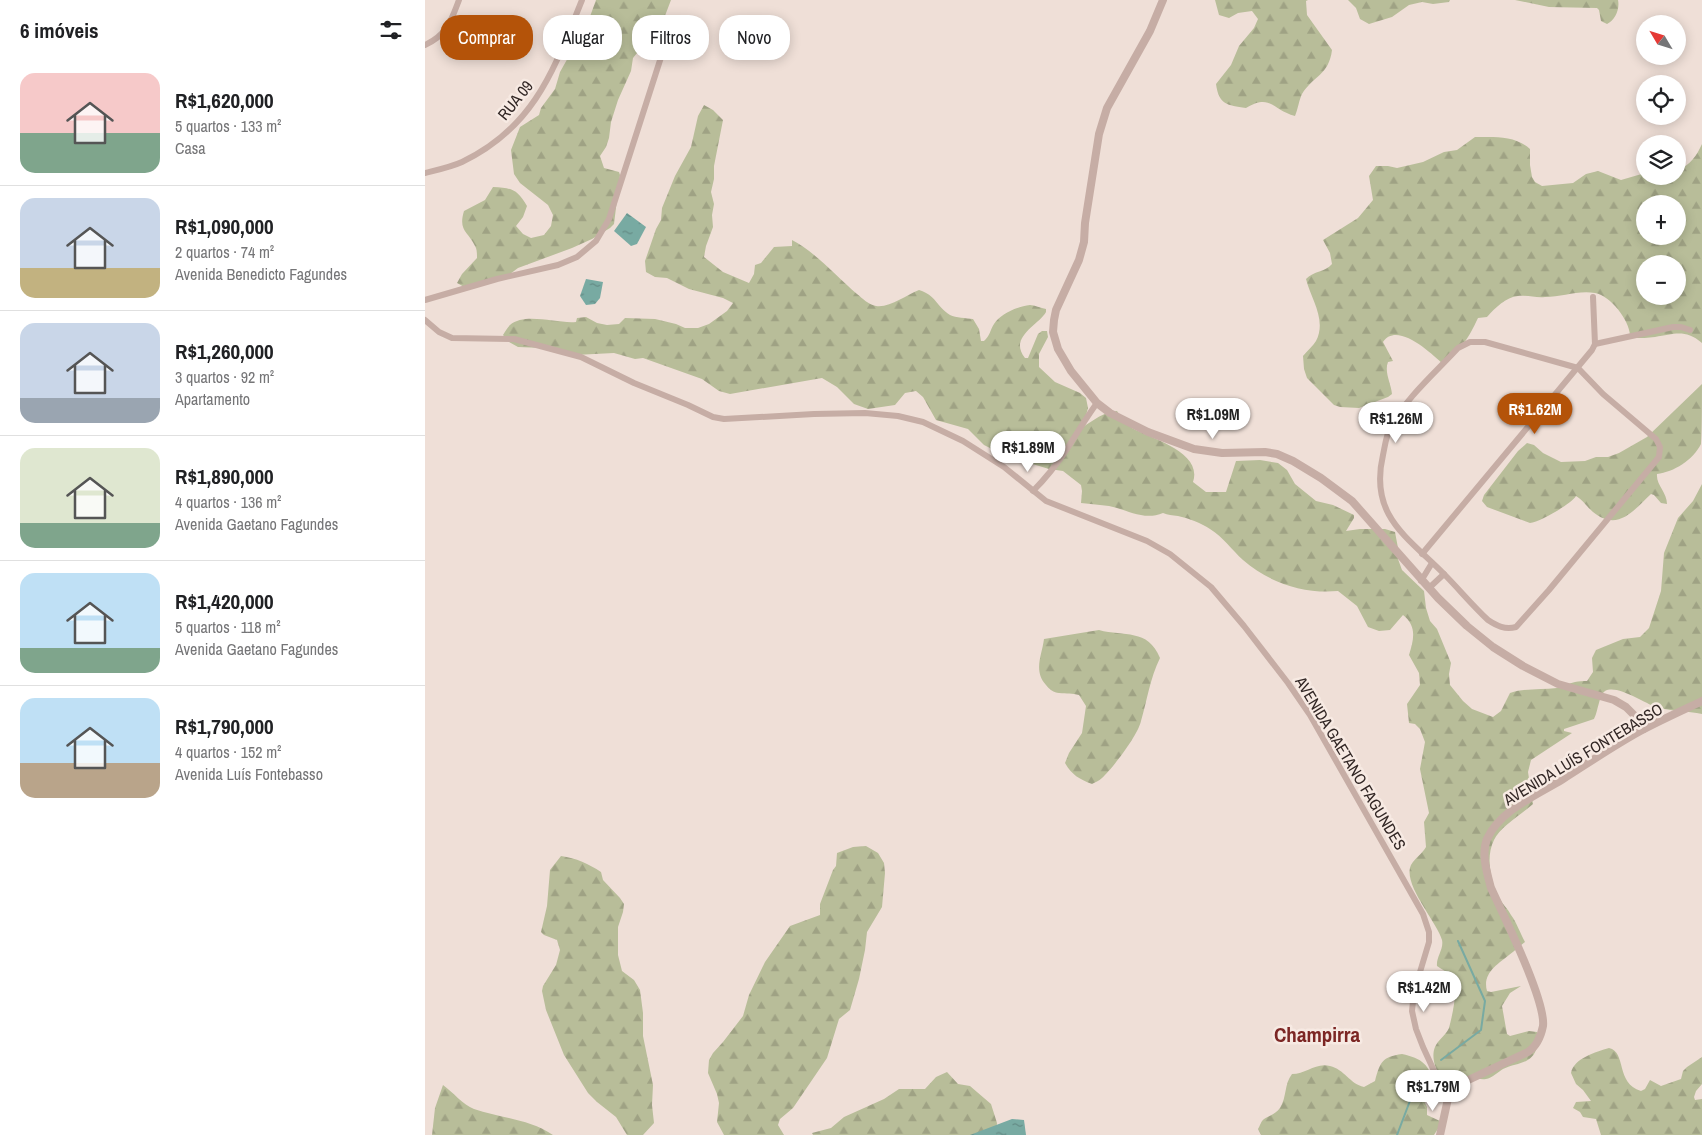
<!DOCTYPE html>
<html lang="pt">
<head>
<meta charset="utf-8">
<style>
  :root { --surface:#fff; --page:#f2f2f2; --text:#202124; --muted:#757577; --line:#e0e0e0; --accent:#b45309 }
  body { margin:0; font-family:"Archivo Narrow",sans-serif; background:var(--page); color:var(--text); height:100vh; display:flex; flex-direction:column; font-size:19px; white-space:nowrap }
  * { box-sizing:border-box; margin:0 }
  p { font-size:16px; color:var(--muted) }
  .icon { flex:none; width:28px; height:28px; fill:none; stroke:currentColor; stroke-width:2; stroke-linecap:round; stroke-linejoin:round }
  .map { position:relative; flex:1; overflow:hidden }
  .details { display:flex; flex-direction:column; background:var(--surface); width:425px }
  .details>* { flex:none }
  .guide { position:absolute; left:15px; top:15px; width:475px; height:45px; display:flex; gap:10px }
  .needle { width:32px; rotate:308deg }
  .fabs { position:absolute; left:1211px; top:15px; display:grid; gap:10px }
  .fabs a { display:grid; place-items:center; width:50px; height:50px; border-radius:50%; background:var(--surface); box-shadow:0 2px 12px #0003; font-size:25px }
  .price { position:absolute; translate:-50% -42px; padding:0 11px; border-radius:18px; background:#fff; color:#222; font-size:16px; line-height:32px; filter:drop-shadow(0 1px 2px #0008) }
  .price::after { content:''; position:absolute; left:50%; top:30px; width:15px; height:11px; margin-left:-8px; background:inherit; clip-path:polygon(0 0,100% 0,50% 100%) }
  .price.on { background:var(--accent); color:#fff }
  ul { padding:0; list-style:none }
  li { display:flex; align-items:center; gap:15px; height:125px; padding:0 20px }
  li+li { border-top:1px solid var(--line) }
  li span { display:grid; place-items:center; flex:none; width:140px; height:100px; border-radius:15px; color:#555 }
  li>.icon { margin-inline-start:auto }
  span .icon { width:60px; height:60px; fill:#fffc; stroke-width:1 }
  li b { font-size:21px }
  h2 { display:flex; justify-content:space-between; align-items:center; height:60px; padding:0 20px; font-size:21px }
  .tag { padding:0 18px; border-radius:20px; background:var(--surface); box-shadow:0 2px 12px #0003; font-size:18px; line-height:45px }
  .tag.on { background:var(--accent); color:#fff }
  main { display:flex; flex:1; min-height:0 }
  .map>svg:first-child { display:block }
  .forest { fill:url(#forest-firs); fill-rule:evenodd }
  .water { fill:url(#water-ripples) }
  .lines { fill:none; stroke-linecap:round; stroke-linejoin:round }
  .stream { stroke:#78aaa2; stroke-width:2 }
  .minor { stroke:#c6ada5; stroke-width:6 }
  .tertiary { stroke:#c6ada5; stroke-width:8 }
  .labels { text-anchor:middle; dominant-baseline:central; stroke-width:5; stroke-linejoin:round; paint-order:stroke }
  .street-label { font-size:16px; fill:#322725; stroke:#f7eae3 }
  .district-label { font-size:21px; font-weight:bold; fill:#7c2624; stroke:#f7eae3 }
</style>
</head>
<body>
<main>
<section class="details">
<h2>6 imóveis<svg class="icon" aria-label="filters" viewBox="0 0 24 24"><path d="M4 7h16M4 17h16"/><circle cx="9" cy="7" r="2"/><circle cx="15" cy="17" r="2"/></svg></h2>
<ul>
<li><span style="background:linear-gradient(#f6c9c9 60%,#7fa58c 0)"><svg class="icon" aria-label="home" viewBox="0 0 24 24"><path d="M3 11l9-7 9 7M6 9v11h12V9"/></svg></span><div><b>R$1,620,000</b><p>5 quartos · 133 m²</p><p>Casa</p></div></li>
<li><span style="background:linear-gradient(#c9d6e8 70%,#c2b280 0)"><svg class="icon" aria-label="home" viewBox="0 0 24 24"><path d="M3 11l9-7 9 7M6 9v11h12V9"/></svg></span><div><b>R$1,090,000</b><p>2 quartos · 74 m²</p><p>Avenida Benedicto Fagundes</p></div></li>
<li><span style="background:linear-gradient(#c9d6e8 75%,#9aa5b1 0)"><svg class="icon" aria-label="home" viewBox="0 0 24 24"><path d="M3 11l9-7 9 7M6 9v11h12V9"/></svg></span><div><b>R$1,260,000</b><p>3 quartos · 92 m²</p><p>Apartamento</p></div></li>
<li><span style="background:linear-gradient(#dfe7d0 75%,#7fa58c 0)"><svg class="icon" aria-label="home" viewBox="0 0 24 24"><path d="M3 11l9-7 9 7M6 9v11h12V9"/></svg></span><div><b>R$1,890,000</b><p>4 quartos · 136 m²</p><p>Avenida Gaetano Fagundes</p></div></li>
<li><span style="background:linear-gradient(#bfe0f5 75%,#7fa58c 0)"><svg class="icon" aria-label="home" viewBox="0 0 24 24"><path d="M3 11l9-7 9 7M6 9v11h12V9"/></svg></span><div><b>R$1,420,000</b><p>5 quartos · 118 m²</p><p>Avenida Gaetano Fagundes</p></div></li>
<li><span style="background:linear-gradient(#bfe0f5 65%,#b9a48a 0)"><svg class="icon" aria-label="home" viewBox="0 0 24 24"><path d="M3 11l9-7 9 7M6 9v11h12V9"/></svg></span><div><b>R$1,790,000</b><p>4 quartos · 152 m²</p><p>Avenida Luís Fontebasso</p></div></li>
</ul>
</section>
<div class="map">
<svg width="1277" height="1135" viewBox="0 0 1277 1135">
  <defs>
    <pattern id="forest-firs" width="22" height="20" patternUnits="userSpaceOnUse" patternTransform="scale(1.25)"><rect width="22" height="20" fill="#b8bd99"/><path d="M5 1l3.5 6h-7zM16 11l3.5 6h-7z" fill="#9fa284"/></pattern>
    <pattern id="water-ripples" width="26" height="14" patternUnits="userSpaceOnUse" patternTransform="scale(1.25)"><rect width="26" height="14" fill="#78aaa2"/><path d="M2 4q2-2 4 0t4 0M15 11q2-2 4 0t4 0" fill="none" stroke="#638a84"/></pattern>
  </defs>
  <rect width="100%" height="100%" fill="#efdfd7"/>
  <g class="forest">
    <path d="M171,0h75l-8,21 -30,37 -2,13 -13,29 -7,22 -2,16 -3,9 -6,9 4,12 15,4 1,3 -6,49 -4,4 -18,11 -20,9 -54,20 -8,6 -44,14 -9,-5 5,-9 15,-16c0,-4 0,-9 -2,-12 -7,-15 -17,-15 -11,-35l21,-11 8,-13c19,1 24,2 34,19l-4,11 -7,9 7,8 8,4 13,-3 7,-9 2,-11 -5,-10 -28,-22 -6,-9 -3,-24 9,-23 19,-12 2,-7 14,-19 5,-17 28,-50z"/>
    <path d="M790,0h93l-2,1 1,14 25,35c-3,25 -19,26 -30,44 -3,6 -4,15 -7,22 -23,-6 -24,-23 -49,-8 -19,-3 -27,-3 -30,-24l15,-19 8,-19 15,-18 4,-9 -6,-8 -14,2 -9,5 -10,-3z"/>
    <polygon points="923,0 1025,0 1024,2 1008,4 997,2 984,5 967,17 944,24 935,19 931,8"/>
    <path d="M1090,0h103c2,9 -3,20 -11,24l-6,-3 -2,-11 -2,-2 -48,-1z"/>
    <path d="M279,105l9,5 10,10 -9,46v13l-3,13 3,12 -2,11 1,12 -7,19 -2,11 19,15 26,11 5,-9 1,-9 6,-2 13,-16 18,-1v-6c22,11 45,37 65,54 5,4 12,11 19,12 14,2 30,-11 43,-16 17,5 17,16 31,25 6,3 16,3 23,4l6,10 2,12h3c6,-5 6,-11 10,-17 6,-10 24,-18 36,-19 4,0 11,3 16,4v3c-7,13 -38,25 -21,46h3l10,-24 4,-3h5l1,6 -9,17v13l16,15 25,11 6,5 2,10 -5,19c11,-7 20,-15 34,-16l7,11 8,6c20,11 71,24 61,54l13,10h20l10,-31 24,-1 18,3 9,7 8,14 21,17 17,4 21,10v3l-8,13 14,-2h25l10,3 3,16 3,4 -3,7 4,11 22,21 2,17 4,13 7,8 14,34 -2,11 1,11 13,16 9,8 21,8 8,-6 9,-18c15,-5 31,-3 47,-5 6,-1 12,-5 18,-6 4,-1 8,-1 12,-1l6,-9 -1,-14 4,-8 27,-11 17,-2 9,-9 12,-37 3,-38 14,-35 15,-17 9,-17v230c-13,-3 -35,-3 -46,-7 -12,-4 -39,-23 -51,-16 -6,4 -7,21 -11,28l-30,10v2l8,2 -41,27 -3,12 5,32c-11,10 -33,23 -39,36 -9,18 -3,43 6,59 3,6 8,10 11,16 6,8 9,18 14,27 -6,4 -10,9 -16,13 -11,9 -27,18 -22,36l4,1 30,-6 -11,7 -8,13 5,28 3,2 19,-5 8,1c4,6 2,9 0,15 -5,18 -20,15 -34,22 -5,3 -11,9 -17,10 -4,1 -11,-1 -15,-1l-16,12c-14,-5 -26,-29 -20,-43 3,-7 11,-12 14,-19 3,-12 11,-43 2,-53 -4,-3 -10,-6 -14,-9 -1,-9 7,-17 5,-26 -5,-18 -40,-56 -31,-75 4,-7 11,-11 15,-18l-2,-25 5,-9 -9,-44 5,-27 -5,-13 -5,-5 -6,-1 -2,-19 13,-19 -1,-12 -10,-18c5,-16 8,-29 -6,-40l-13,15 -11,1 -11,-4 -11,-21 -19,-15c-34,3 -69,-8 -95,-31 -11,-10 -20,-23 -33,-31 -9,-6 -22,-11 -32,-13 -6,-1 -10,-1 -15,-3 -19,8 -35,-3 -54,-7 -9,-1 -18,-2 -28,-3l1,-12 -1,-6 -18,-14 -14,-2 -43,-13 -22,-11 -16,-16 -32,-9 -13,-23 -7,-6 -11,2 -10,12 -27,4 -14,-5 -17,-17 -15,-9 -92,16 -11,-3 -17,-12 -59,-21 -8,1 -21,-6 -39,2 -33,-7 -24,-1 -9,-5 -6,-7c2,-3 4,-7 7,-10 15,-13 48,-1 66,-3l1,-4 9,-1 11,6 10,2 12,-1 6,-6 30,1 21,5 9,4h13l11,-4 18,-13 6,-8 -10,-5 -34,-9 -22,-11 -12,-1 -9,-5 -1,-11 11,-32 5,-9 1,-12 13,-32 16,-29 7,-31z"/>
    <path d="M1050,137c19,0 40,-2 55,12v16l2,12 3,5 7,4 31,-3 13,-9 12,-3 23,9 24,-7v3h32l1,-7c12,-3 19,-14 24,-25v199c-17,-14 -27,-9 -47,-6 -7,1 -14,1 -21,1l-4,-3c-1,-15 -19,-39 -35,-42 -17,-3 -33,4 -50,4 -9,1 -18,-2 -27,-1 -12,1 -23,12 -31,21l-9,1c-10,21 -16,31 -35,46 -12,-11 -46,-43 -60,-22l10,19 -5,1c-4,10 3,21 4,32l-4,3 -29,11 -19,-1 -6,-2 -27,-27 -3,-9 -1,-13c4,-5 10,-10 13,-15 11,-21 -5,-42 -10,-62 7,-8 20,-7 26,-15l-2,-11 -7,-13 35,-22 15,-18 -4,-24 7,-10h12l9,2 26,-6 21,-10 13,-2zM1220,204h32v32h-32zM1220,264h32v32h-32z"/>
    <path d="M1277,384c0,12 0,52 -1,60 -8,16 -27,28 -44,30 -1,11 10,18 10,30l-6,-1 -7,-8 -3,-1c-18,17 -33,38 -58,18 -6,-5 -10,-12 -17,-16 -5,8 -36,26 -46,27l-43,-16 -5,-6 2,-6 34,-44 9,-8 7,2 9,8 18,9 24,-1 11,-4h12l11,-4 28,-16z"/>
    <path d="M674,630c25,7 49,-2 61,28 -10,20 -13,43 -19,63 -3,14 -28,47 -39,57 -3,3 -7,4 -10,6 -13,-5 -20,-9 -27,-21l4,-10 13,-20 4,-27 -7,-11c-7,-2 -12,-1 -20,-2 -5,0 -10,-4 -13,-8 -13,-14 -4,-30 -2,-46z"/>
    <polygon points="441,846 453,853 459,863 460,873 457,907 442,932 440,950 434,979 425,1010 414,1019 402,1058 368,1108 355,1119 353,1125 359,1135 299,1135 292,1122 294,1103 292,1094 283,1073 284,1060 288,1053 298,1042 318,1016 324,995 340,962 365,926 395,915 395,904 408,870 411,866 412,853 428,847"/>
    <path d="M136,856c15,2 28,8 40,16l2,8 17,18 4,6 -1,8 -5,15v28l4,16 12,9 6,10 3,23v23l10,49 -1,20 2,18 -11,12h-16l-11,-18 -19,-15 -9,-9 -24,-38 -18,-45 -4,-19 1,-5 13,-21 4,-15 -3,-10 -13,-5 -3,-3 6,-26 3,-36z"/>
    <path d="M1184,1048c18,4 6,35 32,43l4,-2 5,-9 11,6 20,-7 2,-8 4,-4 15,-10v27l-6,7 -2,6 1,3 7,-1v36h-101l-5,-16 -13,-2 -3,-5 -7,-4 3,-6 15,-1 -8,-11 -7,-6 -5,-11c3,-15 25,-21 38,-25z"/>
    <path d="M977,1054c19,4 30,11 30,32l-10,5 -1,4 6,12v8l13,6 1,3 -7,11h-173l-3,-6c2,-3 3,-8 6,-10 6,-4 12,-5 16,-11 7,-11 4,-24 12,-34 14,0 24,-12 38,-8 14,3 20,18 34,21l11,-6c5,-19 7,-24 27,-27z"/>
    <polygon points="522,1072 533,1084 545,1086 566,1104 572,1123 571,1135 388,1135 387,1133 406,1128 419,1117 459,1099 474,1089 500,1089 511,1077"/>
    <path d="M18,1085c10,7 20,20 31,24 26,9 55,10 79,26h-121l3,-27z"/>
  </g>
  <g class="water">
    <polygon points="202,213 221,227 212,244 206,246 189,231"/>
    <polygon points="161,279 178,282 175,298 170,304 161,305 155,296"/>
    <polygon points="587,1119 599,1120 601,1135 545,1135"/>
  </g>
  <g class="lines">
    <g class="stream">
      <polyline points="1016,1060 1056,1030 1060,1001 1033,941"/>
      <polyline points="972,1135 994,1077 1002,1071"/>
    </g>
    <g class="minor">
      <path d="M0,45c22,-10 26,-24 34,-45"/>
      <path d="M0,173c12,-3 26,-6 37,-11 73,-35 92,-93 120,-162"/>
      <polyline points="0,300 72,279 133,265 152,257 171,241 184,219 238,51"/>
      <polyline points="0,320 14,332 27,338 89,339 156,357 209,383 263,405 288,417 299,419 389,414 440,413 473,416 498,422 538,441 579,467 621,501 722,541 745,554 786,587 819,626 863,683 885,715 998,914 1004,932 1004,942 989,992 987,1011 991,1029 998,1047 1010,1073 1024,1094"/>
      <path d="M1045,342h15l93,26 25,26 53,45 4,8 -1,10 -110,133 -33,37c-11,3 -19,-1 -28,-7 -16,-15 -30,-32 -45,-47 -37,-37 -74,-58 -60,-118 2,-9 3,-20 8,-29 16,-29 45,-54 67,-78z"/>
      <polyline points="1170,344 1248,327 1256,327 1265,330"/>
      <path d="M608,491c13,-13 24,-27 34,-42 10,-16 19,-31 30,-46"/>
      <polyline points="997,554 1167,350 1170,344 1168,297"/>
      <polyline points="996,581 1007,563"/>
      <polyline points="1004,588 1019,574"/>
    </g>
    <g class="tertiary">
      <polyline points="738,0 725,31 682,108 674,134 660,223 659,242 654,260 631,310 629,320 628,332 633,349 646,371 672,403 685,413 723,432 769,449 797,453 840,452 852,454 868,461 896,478 927,501 1013,598 1042,626 1068,647 1098,666 1133,684 1189,700 1201,707 1211,717 1219,729"/>
      <path d="M1015,1135l9,-41 13,-11 66,-31c9,-6 13,-16 15,-26 3,-25 -40,-112 -52,-138 -4,-15 -10,-34 -4,-49 13,-29 50,-44 76,-60 27,-17 53,-35 81,-50 19,-10 39,-19 58,-28"/>
    </g>
  </g>
  <g class="labels">
    <g class="street-label">
      <text transform="translate(90 100) rotate(-51)">RUA 09</text>
      <text transform="translate(1158 754) rotate(-31)">AVENIDA LUÍS FONTEBASSO</text>
      <text transform="translate(926 763) rotate(59)">AVENIDA GAETANO FAGUNDES</text>
    </g>
    <g class="district-label">
      <text x="892" y="1034">Champirra</text>
    </g>
  </g>
</svg>
<div class="fabs">
<a><svg class="needle" viewBox="-14 -14 28 28"><path d="M0-13l5 13h-10z" fill="#e53935"/><path d="M0 13l5-13h-10z" fill="#757577"/></svg></a>
<a><svg class="icon" aria-label="locate" viewBox="0 0 24 24"><circle cx="12" cy="12" r="6"/><path d="M12 2v4M12 18v4M2 12h4M18 12h4"/></svg></a>
<a><svg class="icon" aria-label="layers" viewBox="0 0 24 24"><path d="M12 4l9 5-9 5-9-5zM3 14l9 5 9-5"/></svg></a>
<a>+</a>
<a>−</a>
</div>
<b class="price on" style="left:1110px;top:435px">R$1.62M</b>
<b class="price" style="left:788px;top:440px">R$1.09M</b>
<b class="price" style="left:971px;top:444px">R$1.26M</b>
<b class="price" style="left:603px;top:473px">R$1.89M</b>
<b class="price" style="left:999px;top:1013px">R$1.42M</b>
<b class="price" style="left:1008px;top:1112px">R$1.79M</b>
<div class="guide">
<a class="tag on">Comprar</a>
<a class="tag">Alugar</a>
<a class="tag">Filtros</a>
<a class="tag">Novo</a>
</div>
</div>
</main>
</body>
</html>
